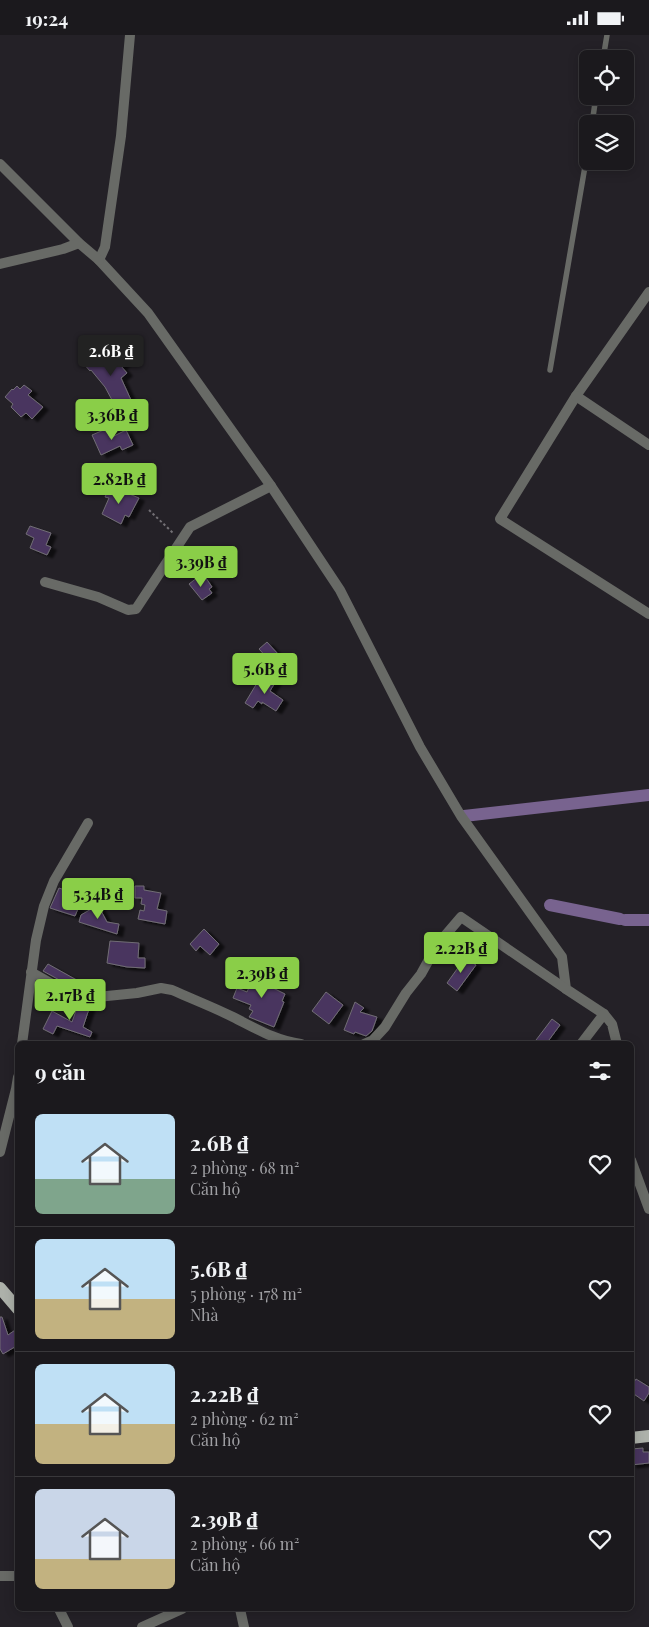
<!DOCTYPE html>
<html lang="vi">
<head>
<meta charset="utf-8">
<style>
  :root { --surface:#1b191d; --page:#242226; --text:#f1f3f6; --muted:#a0a0a4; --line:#39383b; --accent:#8ace48 }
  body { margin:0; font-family:"Playfair Display",serif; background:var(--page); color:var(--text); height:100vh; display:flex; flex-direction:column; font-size:19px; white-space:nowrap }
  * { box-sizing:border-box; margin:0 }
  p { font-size:16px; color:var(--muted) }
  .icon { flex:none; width:28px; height:28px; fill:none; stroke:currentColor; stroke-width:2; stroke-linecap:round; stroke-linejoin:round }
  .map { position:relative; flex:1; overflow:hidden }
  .sheet { position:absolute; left:15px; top:1006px; width:619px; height:570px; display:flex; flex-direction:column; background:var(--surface); border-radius:8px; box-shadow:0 2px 12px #0003,0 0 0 1px var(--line) }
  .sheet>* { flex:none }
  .buttons { position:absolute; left:579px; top:15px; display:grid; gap:10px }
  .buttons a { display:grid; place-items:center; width:55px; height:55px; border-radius:8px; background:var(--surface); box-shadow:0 2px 12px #0003,0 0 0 1px var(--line); font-size:25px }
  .price { position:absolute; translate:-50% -42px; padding:0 11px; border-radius:5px; background:var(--accent); color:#111; font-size:16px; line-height:32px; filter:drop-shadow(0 1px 2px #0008) }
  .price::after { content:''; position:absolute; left:50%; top:30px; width:15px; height:11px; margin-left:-8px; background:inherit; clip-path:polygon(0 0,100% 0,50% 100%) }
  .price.active { background:#222; color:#fff }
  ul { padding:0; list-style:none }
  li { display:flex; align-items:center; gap:15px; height:125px; padding:0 20px }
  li+li { border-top:1px solid var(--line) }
  li span { display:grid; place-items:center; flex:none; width:140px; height:100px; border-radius:8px; color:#555 }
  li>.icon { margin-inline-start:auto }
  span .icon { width:60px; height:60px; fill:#fffc; stroke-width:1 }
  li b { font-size:21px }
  h2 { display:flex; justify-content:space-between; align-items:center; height:60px; padding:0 20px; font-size:21px }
  .status { display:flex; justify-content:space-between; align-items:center; height:35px; padding:0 25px; background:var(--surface); direction:ltr }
  .status svg { height:14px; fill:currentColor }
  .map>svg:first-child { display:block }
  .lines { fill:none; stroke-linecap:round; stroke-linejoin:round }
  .canal { stroke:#78638f; stroke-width:12 }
  .building { fill:#49355e; stroke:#716d75; filter:url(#shadow) }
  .path { stroke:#737075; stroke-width:2; stroke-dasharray:2.5 2.5; stroke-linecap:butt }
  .lane { stroke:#686a66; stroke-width:5.5 }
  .street { stroke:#686a66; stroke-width:10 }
  .primary { stroke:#adb1aa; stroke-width:12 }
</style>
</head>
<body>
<div class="status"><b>19:24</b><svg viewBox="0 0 49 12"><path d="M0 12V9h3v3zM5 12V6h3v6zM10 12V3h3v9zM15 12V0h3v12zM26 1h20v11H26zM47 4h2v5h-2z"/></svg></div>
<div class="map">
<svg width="649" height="1592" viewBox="0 0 649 1592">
  <defs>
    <filter id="shadow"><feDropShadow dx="5.5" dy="3" stdDeviation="1" flood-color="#0009"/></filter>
  </defs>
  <rect width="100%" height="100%" fill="#242127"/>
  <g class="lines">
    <g class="canal">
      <polyline points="464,781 649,760"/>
      <polyline points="550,870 620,884"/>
      <polyline points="625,885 649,885"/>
    </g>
  </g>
  <g class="building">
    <polygon points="118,312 129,325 121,331 127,338 121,343 131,365 108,379 102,371 112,365 105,352 91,335 90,336 83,328 98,316 103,323"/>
    <polygon points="24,350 32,356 28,360 43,372 32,384 26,378 21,382 11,372 13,369 5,362 12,354 13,355 17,351 20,354"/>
    <polygon points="106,394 110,403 126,395 133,410 122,415 120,411 101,420 92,400"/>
    <polygon points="110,451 139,463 129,482 125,480 121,489 102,479 109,463 105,462"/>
    <polygon points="30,491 51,498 46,510 51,512 47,520 30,513 34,503 26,499"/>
    <polygon points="198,542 202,546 206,543 212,552 209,554 212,558 202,565 189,549"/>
    <polygon points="267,607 278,619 270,626 259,614"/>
    <polygon points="267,641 276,646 270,656 283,665 276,676 262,667 262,669 258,666 253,673 245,668 257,648 261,650"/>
    <polygon points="135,851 144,851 144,855 161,858 157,874 167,876 165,889 138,884 140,875 144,876 145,870 141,869 142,863 135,863"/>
    <polygon points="59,853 80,860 77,869 80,869 75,881 50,873"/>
    <polygon points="98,870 107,887 119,889 117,899 79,887 81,880"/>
    <polygon points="204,894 219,909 210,920 200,911 196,916 190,909"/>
    <polygon points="459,898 470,905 463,915 452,907"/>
    <polygon points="110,906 139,908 138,923 145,923 145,933 127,932 107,928"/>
    <polygon points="465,923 476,930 457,956 447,948"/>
    <polygon points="48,929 82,948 79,954 74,953 43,936"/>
    <polygon points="257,934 272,941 267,950 285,959 282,966 284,967 274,992 249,982 253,976 249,974 251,970 233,963 237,953 247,957"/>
    <polygon points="326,957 343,970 329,989 312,976"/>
    <polygon points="79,967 91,968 83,992 92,997 90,1002 57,991 53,999 43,994 52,976 72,987"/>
    <polygon points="355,967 364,973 360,977 377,982 372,996 366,1001 355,997 354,999 344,995"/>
    <polygon points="552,984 560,990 546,1009 533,1009"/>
    <polygon points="0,1282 2,1282 8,1300 18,1293 18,1310 3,1319 0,1314"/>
    <polygon points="636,1344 649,1352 649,1358 644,1366 631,1357 631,1352"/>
    <polygon points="643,1413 643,1417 649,1417 649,1428 631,1430 631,1414"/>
  </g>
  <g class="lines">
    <polyline class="path" points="149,475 173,498"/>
    <g class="lane">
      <polyline points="603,24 607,0"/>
      <polyline points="592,89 596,61"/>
      <polyline points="550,335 588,114"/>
    </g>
    <g class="street">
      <polyline points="130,0 121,101 105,212 99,225 148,278 271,451 340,555 420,712 461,781 562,922 566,954 604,979 612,989 617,1009"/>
      <polyline points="0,129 79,208 99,225"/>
      <polyline points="0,229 63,214 79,208"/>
      <polyline points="649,257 576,361 500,484 649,579"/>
      <polyline points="576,361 649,410"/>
      <polyline points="45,547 98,562 128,575 136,574 190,492 271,451"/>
      <path d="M31,937l41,23 25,2 40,-4 24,-5 11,2c20,9 41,17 61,27 22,11 43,24 68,27"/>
      <polyline points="22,1009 36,905 44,871 54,846 88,788"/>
      <polyline points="364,1009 373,1005 385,992 406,958 421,939 437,910 461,882 566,954"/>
      <polyline points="581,1009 604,979"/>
      <polyline points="0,1117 16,1054 18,1042"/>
      <polyline points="631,1125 649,1174"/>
      <polyline points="0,1541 18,1541"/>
      <polyline points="59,1574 68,1592"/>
      <polyline points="240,1574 244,1592"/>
      <polyline points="142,1592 182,1574"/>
    </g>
    <g class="primary">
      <polyline points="0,1253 18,1274"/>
      <polyline points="631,1403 649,1401"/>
    </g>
  </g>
</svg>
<div class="buttons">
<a><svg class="icon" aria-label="locate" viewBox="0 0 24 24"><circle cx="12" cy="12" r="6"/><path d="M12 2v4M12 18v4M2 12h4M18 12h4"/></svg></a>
<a><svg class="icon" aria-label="layers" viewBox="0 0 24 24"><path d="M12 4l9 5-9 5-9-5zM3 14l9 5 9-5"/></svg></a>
</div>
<b class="price active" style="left:111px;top:342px">2.6B ₫</b>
<b class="price" style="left:112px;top:406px">3.36B ₫</b>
<b class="price" style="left:119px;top:470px">2.82B ₫</b>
<b class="price" style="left:201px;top:553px">3.39B ₫</b>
<b class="price" style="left:265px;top:660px">5.6B ₫</b>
<b class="price" style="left:98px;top:885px">5.34B ₫</b>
<b class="price" style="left:461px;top:939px">2.22B ₫</b>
<b class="price" style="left:262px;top:964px">2.39B ₫</b>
<b class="price" style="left:70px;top:986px">2.17B ₫</b>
<section class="sheet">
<h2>9 căn<svg class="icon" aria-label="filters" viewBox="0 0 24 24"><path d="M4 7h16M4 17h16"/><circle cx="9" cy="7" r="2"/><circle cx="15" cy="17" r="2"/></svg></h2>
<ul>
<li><span style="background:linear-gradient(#bfe0f5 65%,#7fa58c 0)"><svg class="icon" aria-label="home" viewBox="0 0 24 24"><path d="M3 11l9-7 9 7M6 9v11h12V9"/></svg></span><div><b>2.6B ₫</b><p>2 phòng · 68 m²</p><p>Căn hộ</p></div><svg class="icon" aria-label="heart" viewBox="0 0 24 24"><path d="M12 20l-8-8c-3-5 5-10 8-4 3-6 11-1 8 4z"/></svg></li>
<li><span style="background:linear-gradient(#bfe0f5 60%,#c2b280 0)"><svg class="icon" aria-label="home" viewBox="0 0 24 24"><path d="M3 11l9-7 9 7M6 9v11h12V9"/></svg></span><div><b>5.6B ₫</b><p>5 phòng · 178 m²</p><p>Nhà</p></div><svg class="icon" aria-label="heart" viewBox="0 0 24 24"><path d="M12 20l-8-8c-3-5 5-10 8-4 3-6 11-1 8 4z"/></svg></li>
<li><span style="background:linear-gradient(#bfe0f5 60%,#c2b280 0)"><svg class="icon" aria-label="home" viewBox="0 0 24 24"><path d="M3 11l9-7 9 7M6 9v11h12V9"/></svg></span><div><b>2.22B ₫</b><p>2 phòng · 62 m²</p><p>Căn hộ</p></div><svg class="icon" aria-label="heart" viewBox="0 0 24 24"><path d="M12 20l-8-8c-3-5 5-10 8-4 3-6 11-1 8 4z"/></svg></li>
<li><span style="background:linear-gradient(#c9d6e8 70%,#c2b280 0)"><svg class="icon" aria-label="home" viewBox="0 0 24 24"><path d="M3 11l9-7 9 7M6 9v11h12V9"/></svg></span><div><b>2.39B ₫</b><p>2 phòng · 66 m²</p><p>Căn hộ</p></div><svg class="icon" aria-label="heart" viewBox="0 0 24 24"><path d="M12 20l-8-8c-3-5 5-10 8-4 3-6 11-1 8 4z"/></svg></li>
</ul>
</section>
</div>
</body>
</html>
